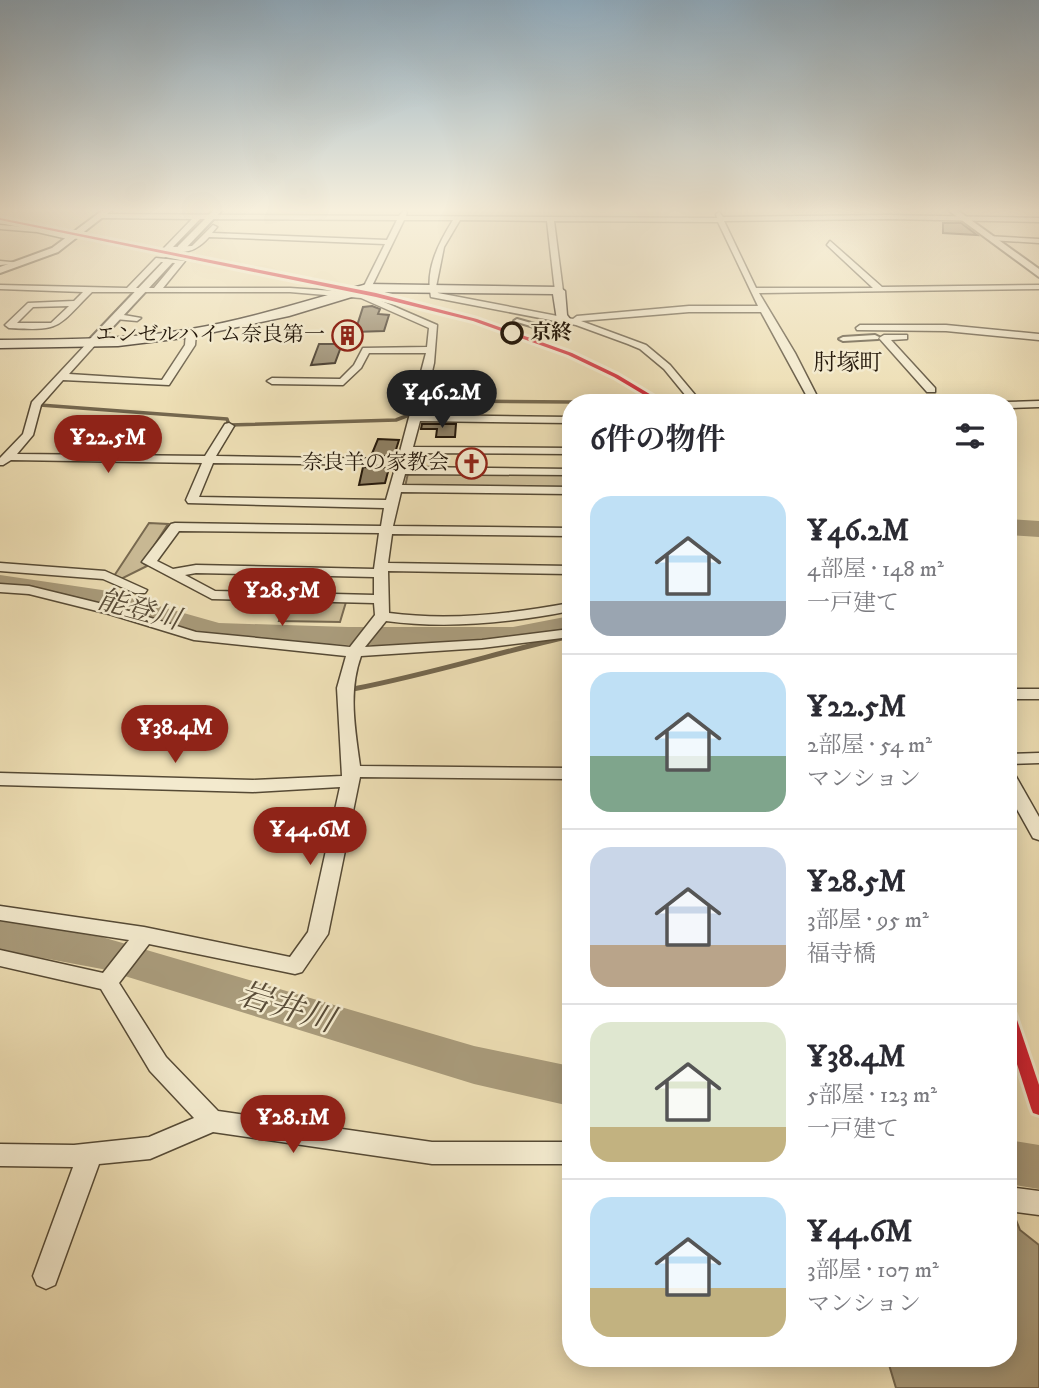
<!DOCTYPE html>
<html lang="ja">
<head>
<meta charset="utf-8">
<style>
  :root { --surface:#fff; --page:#f7f7f7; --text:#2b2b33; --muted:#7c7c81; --line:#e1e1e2; --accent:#8f2418 }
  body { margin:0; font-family:"IM FELL DW Pica","Noto Serif JP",serif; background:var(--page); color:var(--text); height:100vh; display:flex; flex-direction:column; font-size:26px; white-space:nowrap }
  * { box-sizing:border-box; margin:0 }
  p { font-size:23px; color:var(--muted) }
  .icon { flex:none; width:38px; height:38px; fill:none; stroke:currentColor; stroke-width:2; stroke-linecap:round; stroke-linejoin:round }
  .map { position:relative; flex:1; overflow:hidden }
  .drawer { position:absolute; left:562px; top:394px; width:455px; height:973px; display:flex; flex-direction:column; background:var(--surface); border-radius:28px; box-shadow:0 4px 18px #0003 }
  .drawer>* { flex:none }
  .price { position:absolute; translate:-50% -60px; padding:0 16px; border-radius:24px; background:var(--accent); color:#fff; font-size:23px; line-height:46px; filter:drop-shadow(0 2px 4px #0008) }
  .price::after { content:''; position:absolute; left:50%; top:42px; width:21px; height:16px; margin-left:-10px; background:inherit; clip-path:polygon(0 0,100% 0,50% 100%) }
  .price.active { background:#222; color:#fff }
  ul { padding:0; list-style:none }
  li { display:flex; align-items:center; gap:21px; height:175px; padding:0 28px }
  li+li { border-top:2px solid var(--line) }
  li span { display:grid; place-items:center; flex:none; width:196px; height:140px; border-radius:21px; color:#555 }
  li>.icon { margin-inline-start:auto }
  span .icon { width:84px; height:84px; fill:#fffc; stroke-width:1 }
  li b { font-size:30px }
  h2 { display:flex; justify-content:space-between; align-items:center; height:84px; padding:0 28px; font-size:30px }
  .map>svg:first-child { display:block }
  .green { fill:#cbbc97; stroke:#786a51; stroke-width:2 }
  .water { fill:#a99b7b; stroke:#74674e; stroke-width:2 }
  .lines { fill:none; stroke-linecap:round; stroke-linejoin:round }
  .stream-far1 { stroke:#74674e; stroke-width:3.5 }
  .stream { stroke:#74674e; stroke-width:5 }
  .river { fill:#a99b7b; fill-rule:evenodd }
  .building { fill:#8d7f63; stroke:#24180b; stroke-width:2 }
  .tertiary-tunnel { stroke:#c5b692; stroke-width:10; stroke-dasharray:10 4.5; stroke-linecap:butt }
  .pedestrian-casing { stroke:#564a35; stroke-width:4 }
  .minor-casing { stroke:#564a35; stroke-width:3 }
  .tertiary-casing { stroke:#564a35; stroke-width:4 }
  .secondary-casing { stroke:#24180b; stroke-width:3 }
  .pedestrian { fill:#f3eace; fill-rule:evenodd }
  .minor { fill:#f3eace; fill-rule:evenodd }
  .tertiary { fill:#f3eace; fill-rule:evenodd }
  .secondary { fill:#f3eace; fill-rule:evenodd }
  .rail-1-casing { stroke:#f3eace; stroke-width:6 }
  .rail-1 { fill:#d02332; fill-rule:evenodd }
  .stop-dot { fill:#f3eace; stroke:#24180b; stroke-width:3.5 }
  .labels { text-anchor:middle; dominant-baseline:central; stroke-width:5; stroke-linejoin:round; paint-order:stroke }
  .far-stop-label { font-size:21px; font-weight:bold; fill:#24180b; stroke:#f3eace; text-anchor:start }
  .far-poi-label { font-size:21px; fill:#24180b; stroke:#f3eace; text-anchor:end }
  .far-neighbourhood-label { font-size:23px; fill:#24180b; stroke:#f3eace }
  .water-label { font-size:28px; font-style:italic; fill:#594c38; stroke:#f3eace }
  .near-water-label { font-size:33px; font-style:italic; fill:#594c38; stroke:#f3eace }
</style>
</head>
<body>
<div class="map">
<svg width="1039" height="1388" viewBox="0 0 1039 1388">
  <rect width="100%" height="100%" fill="#eddeb4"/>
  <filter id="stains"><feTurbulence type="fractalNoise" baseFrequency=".00286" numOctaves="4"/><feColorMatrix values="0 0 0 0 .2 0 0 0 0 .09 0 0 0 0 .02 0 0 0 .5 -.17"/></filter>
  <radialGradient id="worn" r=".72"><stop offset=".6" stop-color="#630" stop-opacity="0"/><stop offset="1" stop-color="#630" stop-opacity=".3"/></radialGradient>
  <g class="green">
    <polygon points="408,473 570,475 570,489 405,487"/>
    <polygon points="149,523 168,524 143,563 147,566 121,579 114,576"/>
    <polygon points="287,601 346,602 340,622 279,621"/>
  </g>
  <polygon class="water" points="1008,1219 1016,1220 1020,1230 1039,1245 1039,1388 896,1388 887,1358 1008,1358"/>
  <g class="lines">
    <g class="stream-far1">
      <polyline points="456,401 573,402"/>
      <polyline points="40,405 227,419 229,425 396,420 409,415 414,401"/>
    </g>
    <path class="stream" d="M353,689c73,-14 144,-36 217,-53"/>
    <g class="river">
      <polygon points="1008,519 1039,521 1039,537 1008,535"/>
      <polygon points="0,575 102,590 219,623 348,627 513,627 570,616 570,634 513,645 348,645 217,641 99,606 0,591"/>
      <polygon points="0,920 102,937 474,1046 570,1066 570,1106 474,1084 102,969 0,950"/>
      <polygon points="1008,1140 1039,1145 1039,1189 1008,1184"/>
    </g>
  </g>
  <g class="building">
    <polygon points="943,223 961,223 977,235 943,233"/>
    <polygon points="372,306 380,309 378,314 389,315 384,331 355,332 363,307"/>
    <polygon points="319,344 342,344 335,363 311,365"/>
    <polygon points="422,424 456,424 455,437 436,437 437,429 421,429"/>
    <polygon points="378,439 399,440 394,456 371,456"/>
    <polygon points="363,467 389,468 385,483 359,485"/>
  </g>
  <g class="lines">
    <polyline class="tertiary-tunnel" points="169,261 181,248"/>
    <defs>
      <g id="pedestrian">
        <polygon points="558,316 560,317 566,328 557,334 514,321 517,319 556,330 559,327 555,318"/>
        <polygon points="875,335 879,337 878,339 843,341 839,339 843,337"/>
      </g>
      <g id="minor">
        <path d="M404,210l3,2 -1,4 311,2 -1,-4 3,-2 4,5 165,-2 151,3v4l-151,-3 -164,2 32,67h117l-46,-43 3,-4 52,46 157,-2v4l-280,4 36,60 25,49h-10l-49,-90h-72l-108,9 65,24 24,20 31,37h-10l-27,-33 -24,-20 -12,-5 -52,-19 -145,-28c-6,-27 7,-53 22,-77h-49l-33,68 -4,2 -4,-2 22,-44 -176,-7c-13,15 -27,19 -45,11l28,-29 -92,-1 -3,-2 3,-2 299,2zM200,219l197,1 -10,20 -175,-7 5,-6 -4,-2 -21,21 -19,1zM460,220l87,1 8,70 4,2 4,-2 -9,-70 164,1 40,84h-69l-112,10 -4,3 -135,-26 -2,-6 8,-40z"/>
        <polygon points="0,225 37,228 76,238 72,240 37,232 0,229"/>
        <polygon points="987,236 1039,239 1039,243 990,240"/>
        <path d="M156,258l29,3 -22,27h127l73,5 74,32 -3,38 -12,52 148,2v6l-150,-2 -7,26 157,1v6l-159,-1 -4,14 163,2v6l-165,-1 -3,11 168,2v7l-169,-2 -8,34 177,2v8l-178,-2 -4,29 182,3v8l-182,-3 1,42c60,8 121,1 181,-10v8c-60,12 -123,18 -184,10l-21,26 117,-7 88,-11v8l-88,11 -121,8c-13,36 -6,72 -1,110l210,2v11l-210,-2 -32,157 -26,38 -7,2 -146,-30 -30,39 47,74 52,54 214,31h138v22h-138l-219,-32 -63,27 -51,5 -44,121 -9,4 -9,-4 -4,-9 40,-109 -73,-1v-22l74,1 75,-8 45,-19 -44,-47 -49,-82 -101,-23v-16l103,23 26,-33 -129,-20v-14l144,21 146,30 18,-25 32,-145 -87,5 -253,-7v-12l253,7 89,-4 -5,-88 9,-32 -152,-16 -85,-26 -80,-20 -29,-2v-8l29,2 90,22 77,24 154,15 25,-32 -1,-12 -162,-4 -70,-37 29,-38 4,-1 206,3 3,-18 -196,-5 -2,-3 16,-37 -191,-3 -8,5h-3v-7l23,-24 9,-32 57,-61 8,2 -28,31 93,6 23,-35 1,-12 5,-3 5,3 -1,12 -26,40 -106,-5 -22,25 -8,30 -16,19 188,2 20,-32 4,-1 5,3 -18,30 182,3 28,-106h-57l-8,15 -18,17 -71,-1 -5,-3 5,-3 68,1 14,-14 9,-17 64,-1 2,-19 -68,-30 -71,-6h-198c-36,36 -30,39 -83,36l-4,-3 23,-22 46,-2 9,-9 -83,-3v-4l127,3zM161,262l14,1 -21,25h-18zM69,306l-18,17h-34l16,-16zM213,463l183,2 -10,35 -187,-3zM179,531l200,2 -5,36 -178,-4 -23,4 -16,-8zM196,573l178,4v18l-159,-4 -30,-16z"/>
        <polygon points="0,261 21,263 0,265"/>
        <polygon points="118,314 141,318 137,321 115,319 115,315"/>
        <polygon points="860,325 946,325 1039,334 1039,340 946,331 857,330 856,328"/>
        <polygon points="907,335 907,339 891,340 935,388 935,392 927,392 879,338 884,335"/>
        <polygon points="1039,401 1039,407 1008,408 1008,402 1006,402"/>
        <polygon points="0,563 105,571 147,590 145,593 135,593 103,579 0,571"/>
        <rect x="1008" y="689" width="31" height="10"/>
        <polygon points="1039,753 1039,763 1008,764 1008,754"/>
        <polygon points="1008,771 1014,773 1039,817 1039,840 1033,838 1008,793"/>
        <polygon points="1008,1187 1039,1191 1039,1215 1008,1211"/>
      </g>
      <g id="tertiary">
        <polygon points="103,210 112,210 58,252 0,273 0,267 52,248"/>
        <polygon points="214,210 222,210 184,250 178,250 178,246"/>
        <polygon points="948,210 957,210 1039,269 1039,277"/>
        <polygon points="166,259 174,261 96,345 88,345 88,341"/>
      </g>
      <path id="secondary" d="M367,284l192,3 6,4 2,24 3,4 -6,4 -7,-3 -4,-26 -185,-2 -79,24 -98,21 -73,9 -118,2v-8c64,-1 128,0 191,-11 60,-10 117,-29 176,-45z"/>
    </defs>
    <use href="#pedestrian" class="pedestrian-casing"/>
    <use href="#minor" class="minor-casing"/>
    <use href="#tertiary" class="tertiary-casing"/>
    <use href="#secondary" class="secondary-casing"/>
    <use href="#pedestrian" class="pedestrian"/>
    <use href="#minor" class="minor"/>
    <use href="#tertiary" class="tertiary"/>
    <use href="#secondary" class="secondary"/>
    <defs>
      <g id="rail-1">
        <polygon points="0,218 376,293 477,319 572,353 618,375 663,402 656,402 614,377 568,355 473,321 376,297 0,220"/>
        <polygon points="1008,1008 1013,1010 1015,1014 1039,1085 1039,1115 1033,1113 1031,1108 1008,1036"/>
      </g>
    </defs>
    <use href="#rail-1" class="rail-1-casing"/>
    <use href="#rail-1" class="rail-1"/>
  </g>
  <linearGradient id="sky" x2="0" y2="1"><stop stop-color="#8faabc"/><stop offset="0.52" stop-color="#f7f0dd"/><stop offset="1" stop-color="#f7f0dd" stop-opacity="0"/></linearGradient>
  <rect width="1039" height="404" fill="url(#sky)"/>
  <defs>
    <symbol id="building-ring" viewBox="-11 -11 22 22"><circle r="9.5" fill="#f3eace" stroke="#8f2418" stroke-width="1.5"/><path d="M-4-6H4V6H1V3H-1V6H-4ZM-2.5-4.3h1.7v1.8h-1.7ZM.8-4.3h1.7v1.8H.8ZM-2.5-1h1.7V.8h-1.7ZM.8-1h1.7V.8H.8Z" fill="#8f2418"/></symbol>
    <symbol id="church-ring" viewBox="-11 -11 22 22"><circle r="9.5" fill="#f3eace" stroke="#8f2418" stroke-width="1.5"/><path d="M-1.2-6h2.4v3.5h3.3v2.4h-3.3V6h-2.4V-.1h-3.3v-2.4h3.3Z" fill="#8f2418"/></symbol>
  </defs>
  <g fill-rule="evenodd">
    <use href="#building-ring" x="330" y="318" width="35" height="35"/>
    <use href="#church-ring" x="454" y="446" width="35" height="35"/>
  </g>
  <circle class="stop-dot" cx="512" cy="333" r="10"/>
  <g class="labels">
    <g class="far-stop-label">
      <text x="530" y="333">京終</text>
    </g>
    <g class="far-poi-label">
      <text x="325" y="335">エンゼルハイム奈良第一</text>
      <text x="449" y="463">奈良羊の家教会</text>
    </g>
    <g class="far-neighbourhood-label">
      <text x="848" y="363">肘塚町</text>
    </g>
    <g class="water-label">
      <text transform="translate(139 610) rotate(15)">能登川</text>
    </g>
    <g class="near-water-label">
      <text transform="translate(286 1008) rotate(17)">岩井川</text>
    </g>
  </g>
  <rect width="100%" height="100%" filter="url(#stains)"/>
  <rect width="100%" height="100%" fill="url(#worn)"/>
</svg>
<b class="price active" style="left:442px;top:430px">¥46.2M</b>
<b class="price" style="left:108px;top:475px">¥22.5M</b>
<b class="price" style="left:282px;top:628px">¥28.5M</b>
<b class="price" style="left:175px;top:765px">¥38.4M</b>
<b class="price" style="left:310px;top:867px">¥44.6M</b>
<b class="price" style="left:293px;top:1155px">¥28.1M</b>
<section class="drawer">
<h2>6件の物件<svg class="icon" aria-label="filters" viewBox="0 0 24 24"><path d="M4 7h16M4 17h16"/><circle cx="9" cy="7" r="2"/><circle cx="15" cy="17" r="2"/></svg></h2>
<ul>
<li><span style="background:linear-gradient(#bfe0f5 75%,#9aa5b1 0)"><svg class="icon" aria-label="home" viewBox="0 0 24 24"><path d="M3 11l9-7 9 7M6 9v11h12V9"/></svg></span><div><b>¥46.2M</b><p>4部屋 · 148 m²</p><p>一戸建て</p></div></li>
<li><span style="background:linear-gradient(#bfe0f5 60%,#7fa58c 0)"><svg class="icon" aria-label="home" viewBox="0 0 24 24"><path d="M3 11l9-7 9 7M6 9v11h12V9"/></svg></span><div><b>¥22.5M</b><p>2部屋 · 54 m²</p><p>マンション</p></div></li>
<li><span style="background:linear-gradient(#c9d6e8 70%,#b9a48a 0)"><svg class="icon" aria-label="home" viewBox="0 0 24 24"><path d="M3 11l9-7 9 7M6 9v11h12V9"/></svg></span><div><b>¥28.5M</b><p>3部屋 · 95 m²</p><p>福寺橋</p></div></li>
<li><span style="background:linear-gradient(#dfe7d0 75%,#c2b280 0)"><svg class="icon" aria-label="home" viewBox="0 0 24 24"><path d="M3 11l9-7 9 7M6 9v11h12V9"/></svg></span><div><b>¥38.4M</b><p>5部屋 · 123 m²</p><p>一戸建て</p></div></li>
<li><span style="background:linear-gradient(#bfe0f5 65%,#c2b280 0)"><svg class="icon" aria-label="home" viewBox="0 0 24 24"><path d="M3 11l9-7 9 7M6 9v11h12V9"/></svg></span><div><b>¥44.6M</b><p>3部屋 · 107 m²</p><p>マンション</p></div></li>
</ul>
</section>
</div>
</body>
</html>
